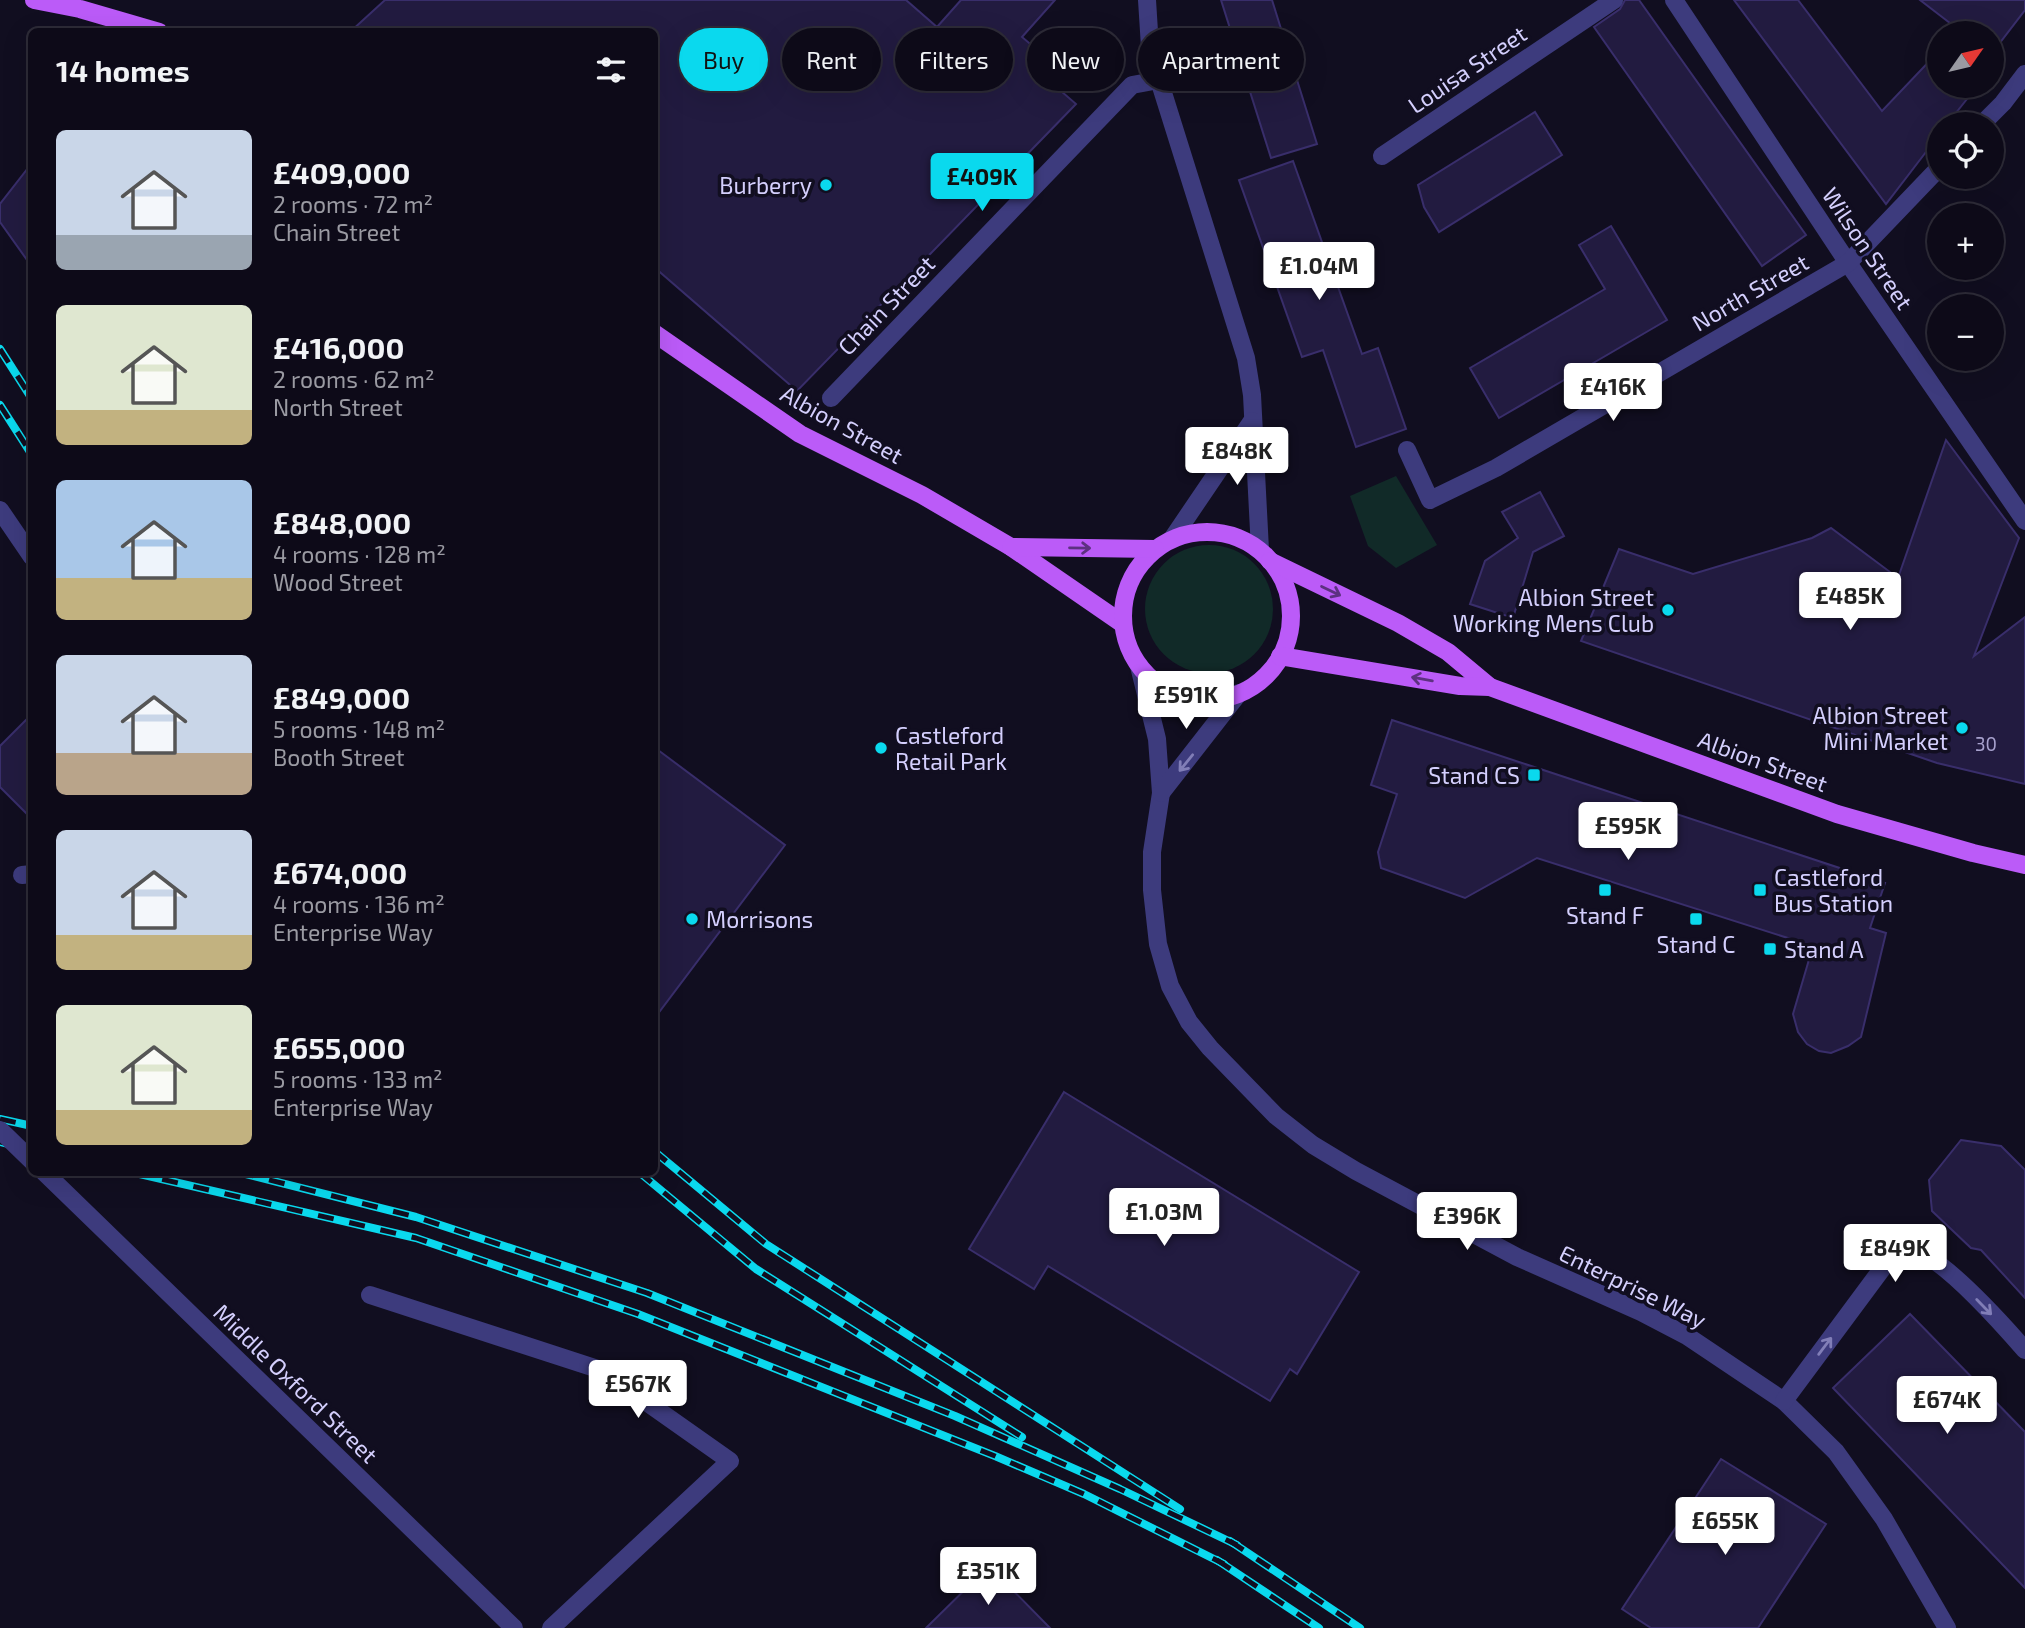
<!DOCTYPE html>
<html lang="en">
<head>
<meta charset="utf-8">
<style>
  :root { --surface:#0d0a18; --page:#161321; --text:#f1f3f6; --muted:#9a9aa2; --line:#2d2b37; --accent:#0ad9ee }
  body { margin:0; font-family:"Exo 2",sans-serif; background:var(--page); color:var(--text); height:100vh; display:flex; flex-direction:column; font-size:26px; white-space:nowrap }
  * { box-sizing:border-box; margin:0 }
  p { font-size:23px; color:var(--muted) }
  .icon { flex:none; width:38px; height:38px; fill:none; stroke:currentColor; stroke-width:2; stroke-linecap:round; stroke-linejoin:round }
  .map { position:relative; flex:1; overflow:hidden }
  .drawer { position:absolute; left:28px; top:28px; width:630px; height:1148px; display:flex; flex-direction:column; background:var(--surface); border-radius:10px; box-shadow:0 7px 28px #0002,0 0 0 2px var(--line) }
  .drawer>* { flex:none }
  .guide { position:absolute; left:679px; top:28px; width:665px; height:63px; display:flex; gap:14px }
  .needle { width:46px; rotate:56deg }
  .controls { position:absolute; left:1927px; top:21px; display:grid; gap:14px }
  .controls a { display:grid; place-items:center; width:77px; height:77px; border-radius:50%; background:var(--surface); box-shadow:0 7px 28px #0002,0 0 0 2px var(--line); font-size:35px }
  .price { position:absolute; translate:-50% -60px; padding:0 16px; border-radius:7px; background:#fff; color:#222; font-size:23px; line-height:46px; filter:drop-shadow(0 2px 4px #0008) }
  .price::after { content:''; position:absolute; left:50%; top:42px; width:21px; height:16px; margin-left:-10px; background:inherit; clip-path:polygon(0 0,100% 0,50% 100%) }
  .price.on { background:var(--accent); color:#111 }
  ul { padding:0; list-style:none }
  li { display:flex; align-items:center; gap:21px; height:175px; padding:0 28px }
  li span { display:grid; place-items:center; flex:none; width:196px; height:140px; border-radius:10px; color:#555 }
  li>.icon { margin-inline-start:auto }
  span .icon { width:84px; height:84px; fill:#fffc; stroke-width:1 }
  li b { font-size:30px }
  h2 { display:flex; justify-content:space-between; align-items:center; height:84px; padding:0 28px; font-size:30px }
  .pill { padding:0 24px; border-radius:32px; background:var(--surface); box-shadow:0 7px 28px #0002,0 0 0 2px var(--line); font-size:24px; line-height:63px }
  .pill.on { background:var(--accent); color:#111 }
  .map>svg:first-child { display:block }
  .green { fill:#112a28 }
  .building { fill:#221b40; stroke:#392e6b; stroke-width:2 }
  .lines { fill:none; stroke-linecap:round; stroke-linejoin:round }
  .minor { stroke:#3d3b7d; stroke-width:18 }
  .tertiary { stroke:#3d3b7d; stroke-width:18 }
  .primary { stroke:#bb5bf8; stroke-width:18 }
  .rail-casing { stroke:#0ad9ee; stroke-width:8 }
  .rail { stroke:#110e20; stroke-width:5; stroke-dasharray:16; stroke-linecap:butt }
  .minor-bridge { stroke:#3d3b7d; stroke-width:18 }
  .oneway { stroke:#5d3181 }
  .oneway2 { stroke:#817eb7 }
  .poi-dot { fill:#0ad9ee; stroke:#110e20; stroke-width:2.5 }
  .labels { text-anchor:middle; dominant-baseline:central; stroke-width:7; stroke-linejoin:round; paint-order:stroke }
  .number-label { font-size:19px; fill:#a8a2ce }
  .street-label { font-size:23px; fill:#d4cffd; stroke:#110e20 }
  .poi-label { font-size:23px; fill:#d4cffd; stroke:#110e20; text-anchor:end }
</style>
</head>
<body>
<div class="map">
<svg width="2025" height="1628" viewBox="0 0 2025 1628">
  <rect width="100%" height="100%" fill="#110e20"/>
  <g class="green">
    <polygon points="1396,476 1437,545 1396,568 1368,546 1350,496"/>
    <circle cx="1209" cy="609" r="64"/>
  </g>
  <g class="building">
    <polygon points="385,0 906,0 937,27 961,0 1055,0 1022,37 1049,60 1039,72 1076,104 797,391 654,267 654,32 350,32"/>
    <polygon points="1221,0 1272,0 1317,144 1271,158"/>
    <polygon points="1625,0 1639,0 1806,235 1762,266 1594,27 1620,9"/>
    <polygon points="1734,0 1798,0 1882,111 1939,51 1939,86 1966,86 1960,94 1967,99 1947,124 1939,124 1939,135 1886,204"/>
    <polygon points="1920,0 2025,0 2025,10 1992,53 1992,33 1956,33 1959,30"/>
    <polygon points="1535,112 1562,155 1439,232 1424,207 1418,185"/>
    <polygon points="1293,161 1362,354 1378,348 1406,429 1356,447 1323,350 1302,357 1239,180"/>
    <polygon points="32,163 32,267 0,222 0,204"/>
    <polygon points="1611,226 1667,320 1499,418 1470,368 1605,289 1579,245"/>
    <polygon points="1946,440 2019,538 1974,656 2025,617 2025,784 1937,763 1581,641 1619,549 1693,574 1812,538 1831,528 1898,578"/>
    <polygon points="1540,492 1564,536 1533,552 1513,618 1470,604 1485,561 1518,538 1502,512"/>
    <polygon points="32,714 32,819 0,787 0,746"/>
    <polygon points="1392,720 1885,883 1870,928 1886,933 1861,1037 1848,1046 1831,1053 1819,1051 1807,1044 1798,1032 1793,1014 1813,946 1537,858 1465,898 1381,868 1378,852 1397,794 1371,785"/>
    <polygon points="654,747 785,845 654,1019"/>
    <polygon points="1064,1092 1359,1272 1297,1374 1290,1369 1270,1401 1048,1266 1034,1289 969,1249"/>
    <polygon points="1961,1140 2001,1146 2025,1170 2025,1298 1981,1250 1971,1248 1932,1211 1929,1180"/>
    <polygon points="1910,1314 2025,1432 2025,1588 1833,1388"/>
    <polygon points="1721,1459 1826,1524 1758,1628 1651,1628 1622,1609"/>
    <polygon points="989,1566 1050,1628 926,1628"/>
  </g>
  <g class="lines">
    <g class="minor">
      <polyline points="1674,0 1848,263 2025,521"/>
      <polyline points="1982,124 2003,103 2025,74"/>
      <polyline points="1382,156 1614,0"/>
      <polyline points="831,398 1132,85 1159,80"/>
      <polyline points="1407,450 1430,500 1496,468 1848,263 1939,168"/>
      <polyline points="0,510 32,557"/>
      <polyline points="1139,666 1157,739 1161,793 1152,852 1152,890 1158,944 1170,986 1189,1022 1210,1048 1276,1116 1313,1145 1356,1171 1517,1257 1641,1312 1687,1336 1784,1401 1836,1452 1884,1519 1947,1628"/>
      <polyline points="1161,793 1239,693"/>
      <polyline points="22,875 32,874"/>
      <polyline points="44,1172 514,1628"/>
      <polyline points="370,1295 601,1370 730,1461 551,1628"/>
      <path d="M1784,1401l109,-147c5,-2 11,-5 16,-5 30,3 95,77 116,101"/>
    </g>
    <g class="tertiary">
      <polyline points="1147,0 1150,47 1159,80 1246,358 1252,395 1260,550"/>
      <polyline points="1172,539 1252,421"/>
    </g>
    <g class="primary">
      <polyline points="34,0 80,9 159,32"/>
      <polyline points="654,333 800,434 922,495 1011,547 1123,624"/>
      <circle cx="1207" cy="616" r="84"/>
      <polyline points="1011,547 1155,549"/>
      <polyline points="1270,561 1398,623 1448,652 1490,687"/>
      <polyline points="1280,656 1460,686 1490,687 1837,814 1973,853 2025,865"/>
    </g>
    <defs>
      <g id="rail">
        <polyline points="0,349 32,399"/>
        <polyline points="0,405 32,455"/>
        <polyline points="0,1119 32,1126"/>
        <polyline points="0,1142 32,1150"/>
        <polyline points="654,1151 766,1244 1180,1509"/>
        <polyline points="131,1172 416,1238 638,1314 995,1456 1084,1494 1224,1564"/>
        <polyline points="238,1172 416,1217 647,1293 955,1416 1120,1489 1237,1545"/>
        <polyline points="639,1172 756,1269 1022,1437"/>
        <polyline points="1230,1541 1360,1628"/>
        <polyline points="1217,1560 1319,1628"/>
      </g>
    </defs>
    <use href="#rail" class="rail-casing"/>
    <use href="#rail" class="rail"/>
    <polyline class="minor-bridge" points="0,1130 32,1161"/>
  </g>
  <defs><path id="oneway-shaft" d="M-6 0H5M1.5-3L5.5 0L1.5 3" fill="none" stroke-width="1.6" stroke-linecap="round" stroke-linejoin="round" transform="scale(1.75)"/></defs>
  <g class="oneway">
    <use href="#oneway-shaft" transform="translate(1080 548) rotate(1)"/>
    <use href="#oneway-shaft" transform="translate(1331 591) rotate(26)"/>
    <use href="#oneway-shaft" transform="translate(1422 679) rotate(-170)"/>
  </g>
  <g class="oneway2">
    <use href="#oneway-shaft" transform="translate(1186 763) rotate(129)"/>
    <use href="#oneway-shaft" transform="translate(1984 1307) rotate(46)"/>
    <use href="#oneway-shaft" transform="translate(1825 1346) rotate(-53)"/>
  </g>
  <g class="poi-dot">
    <circle cx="826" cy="185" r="7"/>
    <circle cx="1668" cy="610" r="7"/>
    <circle cx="1962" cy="728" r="7"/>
    <circle cx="881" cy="748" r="7"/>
    <rect x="1527" y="768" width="14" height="14" rx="3.5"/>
    <rect x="1598" y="883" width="14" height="14" rx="3.5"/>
    <rect x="1753" y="883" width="14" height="14" rx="3.5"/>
    <circle cx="692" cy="919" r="7"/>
    <rect x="1689" y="912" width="14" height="14" rx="3.5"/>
    <rect x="1763" y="942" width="14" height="14" rx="3.5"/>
  </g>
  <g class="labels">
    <g class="number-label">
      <text x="1986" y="743">30</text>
    </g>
    <g class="street-label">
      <text transform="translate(1467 69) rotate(-34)">Louisa Street</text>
      <text transform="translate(1868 248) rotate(56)">Wilson Street</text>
      <text transform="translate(1750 292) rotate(-30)">North Street</text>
      <text transform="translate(886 305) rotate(-46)">Chain Street</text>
      <text transform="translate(842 424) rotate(29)">Albion Street</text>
      <text transform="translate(1763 761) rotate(20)">Albion Street</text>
      <text transform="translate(1633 1286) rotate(26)">Enterprise Way</text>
      <text transform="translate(296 1383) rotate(44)">Middle Oxford Street</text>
    </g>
    <g class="poi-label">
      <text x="812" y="185">Burberry</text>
      <text x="1654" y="597">Albion Street<tspan x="1654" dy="26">Working Mens Club</tspan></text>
      <text x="1948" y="715">Albion Street<tspan x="1948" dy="26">Mini Market</tspan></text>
      <text x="895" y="735" text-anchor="start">Castleford<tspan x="895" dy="26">Retail Park</tspan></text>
      <text x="1520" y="775">Stand CS</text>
      <text x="1774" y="877" text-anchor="start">Castleford<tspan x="1774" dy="26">Bus Station</tspan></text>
      <text x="1605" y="915" text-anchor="middle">Stand F</text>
      <text x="706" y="919" text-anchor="start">Morrisons</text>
      <text x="1696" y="944" text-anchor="middle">Stand C</text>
      <text x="1784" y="949" text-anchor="start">Stand A</text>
    </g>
  </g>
</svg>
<div class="controls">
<a><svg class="needle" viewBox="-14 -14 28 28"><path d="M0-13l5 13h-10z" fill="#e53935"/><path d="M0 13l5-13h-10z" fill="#9a9aa2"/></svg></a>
<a><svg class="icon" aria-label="locate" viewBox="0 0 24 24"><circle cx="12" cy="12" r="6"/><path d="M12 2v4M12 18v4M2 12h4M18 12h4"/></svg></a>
<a>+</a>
<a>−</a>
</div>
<b class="price on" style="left:982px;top:213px">£409K</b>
<b class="price" style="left:1319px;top:302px">£1.04M</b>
<b class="price" style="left:1613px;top:423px">£416K</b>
<b class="price" style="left:1237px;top:487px">£848K</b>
<b class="price" style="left:1850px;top:632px">£485K</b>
<b class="price" style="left:1186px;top:731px">£591K</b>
<b class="price" style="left:1628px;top:862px">£595K</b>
<b class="price" style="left:1164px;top:1248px">£1.03M</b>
<b class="price" style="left:1467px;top:1252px">£396K</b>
<b class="price" style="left:1895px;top:1284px">£849K</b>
<b class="price" style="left:638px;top:1420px">£567K</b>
<b class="price" style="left:1947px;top:1436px">£674K</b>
<b class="price" style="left:1725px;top:1557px">£655K</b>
<b class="price" style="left:988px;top:1607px">£351K</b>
<div class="guide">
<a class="pill on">Buy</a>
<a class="pill">Rent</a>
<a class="pill">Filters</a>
<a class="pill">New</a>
<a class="pill">Apartment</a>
</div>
<section class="drawer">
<h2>14 homes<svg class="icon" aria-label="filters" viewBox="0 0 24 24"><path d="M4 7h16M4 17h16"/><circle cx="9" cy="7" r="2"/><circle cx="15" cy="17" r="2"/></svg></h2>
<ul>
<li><span style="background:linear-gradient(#c9d6e8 75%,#9aa5b1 0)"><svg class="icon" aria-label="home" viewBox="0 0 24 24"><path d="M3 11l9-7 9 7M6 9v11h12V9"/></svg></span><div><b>£409,000</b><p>2 rooms · 72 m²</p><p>Chain Street</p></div></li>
<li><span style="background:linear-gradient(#dfe7d0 75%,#c2b280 0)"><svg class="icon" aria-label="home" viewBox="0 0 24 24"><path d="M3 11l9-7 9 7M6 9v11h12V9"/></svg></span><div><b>£416,000</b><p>2 rooms · 62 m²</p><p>North Street</p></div></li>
<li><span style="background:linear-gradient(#a9c7e8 70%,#c2b280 0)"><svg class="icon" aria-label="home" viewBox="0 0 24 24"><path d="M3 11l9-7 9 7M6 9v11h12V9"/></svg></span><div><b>£848,000</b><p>4 rooms · 128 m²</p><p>Wood Street</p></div></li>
<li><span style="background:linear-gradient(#c9d6e8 70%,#b9a48a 0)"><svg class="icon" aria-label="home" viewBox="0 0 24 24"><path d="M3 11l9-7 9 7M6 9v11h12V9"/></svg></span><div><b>£849,000</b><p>5 rooms · 148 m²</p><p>Booth Street</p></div></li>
<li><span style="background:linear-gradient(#c9d6e8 75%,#c2b280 0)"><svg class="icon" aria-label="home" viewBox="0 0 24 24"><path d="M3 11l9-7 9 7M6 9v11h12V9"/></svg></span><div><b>£674,000</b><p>4 rooms · 136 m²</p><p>Enterprise Way</p></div></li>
<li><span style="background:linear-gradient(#dfe7d0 75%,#c2b280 0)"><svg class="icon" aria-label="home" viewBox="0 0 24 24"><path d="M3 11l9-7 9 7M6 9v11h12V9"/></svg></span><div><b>£655,000</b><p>5 rooms · 133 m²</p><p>Enterprise Way</p></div></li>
</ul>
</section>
</div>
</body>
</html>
